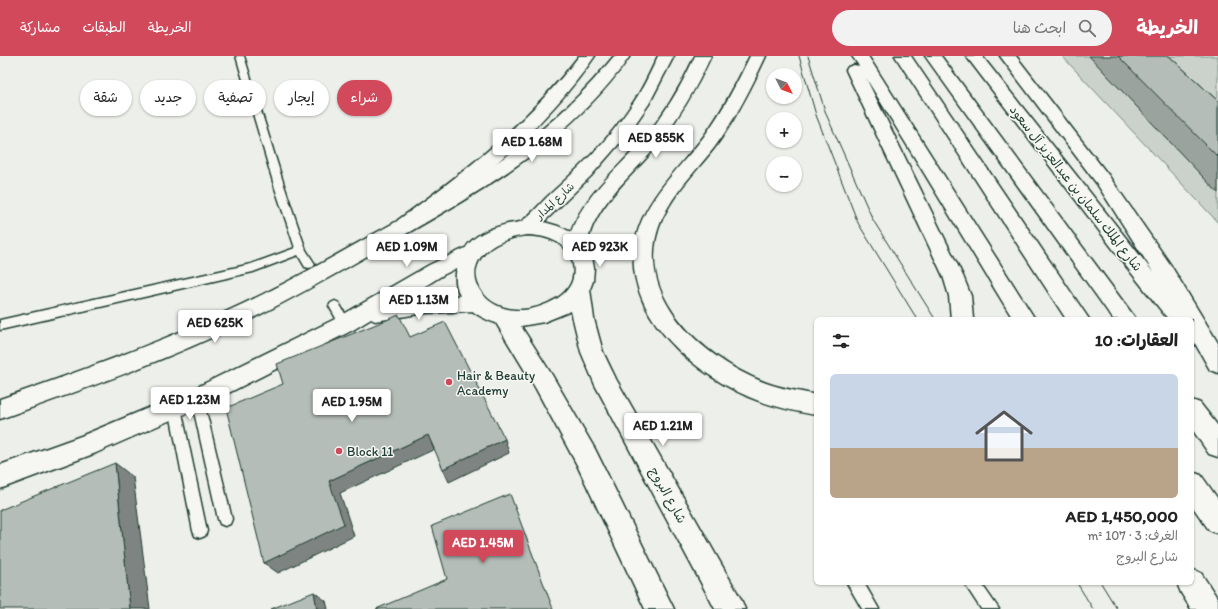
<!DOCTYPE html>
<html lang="ar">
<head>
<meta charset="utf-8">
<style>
  :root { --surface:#fff; --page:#f2f2f2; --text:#222; --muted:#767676; --line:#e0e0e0; --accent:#d1495b }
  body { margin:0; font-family:Itim,"Playpen Sans Arabic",sans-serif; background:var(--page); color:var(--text); direction:rtl; height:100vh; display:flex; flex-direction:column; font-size:15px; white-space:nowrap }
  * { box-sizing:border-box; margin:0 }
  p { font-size:13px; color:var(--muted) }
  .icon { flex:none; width:22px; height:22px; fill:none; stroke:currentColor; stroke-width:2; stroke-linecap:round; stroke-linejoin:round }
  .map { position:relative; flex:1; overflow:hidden; direction:ltr }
  .drawer { position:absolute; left:814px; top:261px; width:380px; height:268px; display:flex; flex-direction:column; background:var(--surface); border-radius:6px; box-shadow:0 1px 3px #0004; direction:rtl }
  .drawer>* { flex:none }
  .top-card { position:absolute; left:12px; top:24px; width:380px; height:36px; direction:rtl; display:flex; gap:8px }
  .needle { width:26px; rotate:132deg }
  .controls { position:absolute; left:766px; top:12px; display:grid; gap:8px }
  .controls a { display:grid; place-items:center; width:36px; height:36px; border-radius:50%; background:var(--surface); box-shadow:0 1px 3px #0004; font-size:20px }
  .price { position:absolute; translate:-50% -34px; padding:0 9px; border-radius:4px; background:#fff; color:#222; font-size:13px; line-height:26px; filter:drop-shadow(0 1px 2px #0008) }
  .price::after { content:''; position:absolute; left:50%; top:24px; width:12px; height:9px; margin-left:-6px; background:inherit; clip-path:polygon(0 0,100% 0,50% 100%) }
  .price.on { background:var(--accent); color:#fff }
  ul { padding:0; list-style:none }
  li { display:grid; align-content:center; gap:8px; height:212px; padding:0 16px }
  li+li { border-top:1px solid var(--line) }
  li span { display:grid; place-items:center; height:124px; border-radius:6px; color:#555 }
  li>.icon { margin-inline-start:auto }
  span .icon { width:72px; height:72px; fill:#fffc; stroke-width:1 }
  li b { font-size:17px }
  h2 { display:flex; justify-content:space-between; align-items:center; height:48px; padding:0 16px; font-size:17px }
  .chip { padding:0 14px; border-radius:18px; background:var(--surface); box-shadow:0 1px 3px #0004; font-size:14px; line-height:36px }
  .chip.on { background:var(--accent); color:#fff }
  header { display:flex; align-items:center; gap:24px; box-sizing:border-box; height:56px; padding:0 20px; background:var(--accent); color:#fff }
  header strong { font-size:19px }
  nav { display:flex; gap:22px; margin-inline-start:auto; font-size:14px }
  .search { width:280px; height:36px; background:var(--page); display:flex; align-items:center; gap:10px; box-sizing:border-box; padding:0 14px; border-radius:22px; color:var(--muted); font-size:15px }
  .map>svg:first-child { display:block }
  .green { fill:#cbd2cc; stroke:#758880 }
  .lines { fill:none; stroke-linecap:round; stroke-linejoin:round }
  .service-casing { stroke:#1f3d34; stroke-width:3 }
  .minor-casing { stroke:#1f3d34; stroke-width:3 }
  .tertiary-casing { stroke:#1f3d34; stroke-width:3 }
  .secondary-casing { stroke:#1f3d34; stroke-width:3 }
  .primary-casing { stroke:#1f3d34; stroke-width:3 }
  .service { fill:#f6f6f2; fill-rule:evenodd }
  .minor { fill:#f6f6f2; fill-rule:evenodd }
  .tertiary { fill:#f6f6f2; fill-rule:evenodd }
  .secondary { fill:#f6f6f2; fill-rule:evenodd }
  .primary { fill:#f6f6f2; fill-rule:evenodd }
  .tram { stroke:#1f3d34; stroke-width:1 }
  .wall { fill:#9ba39e; stroke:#1f3d34 }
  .shaded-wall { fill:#7e8481; stroke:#1f3d34 }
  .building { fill:#b4bdb8; stroke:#1f3d34 }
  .poi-dot { fill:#d1495b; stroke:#f6f6f2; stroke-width:1.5 }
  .labels { text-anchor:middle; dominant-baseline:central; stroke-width:3; stroke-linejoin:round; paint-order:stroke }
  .far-street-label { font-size:11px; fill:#1f3d34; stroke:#f6f6f2 }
  .street-label { font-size:13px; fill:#1f3d34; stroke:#f6f6f2 }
  .poi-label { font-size:13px; fill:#1f3d34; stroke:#f6f6f2; text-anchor:start }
</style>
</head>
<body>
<header>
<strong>الخريطة</strong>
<div class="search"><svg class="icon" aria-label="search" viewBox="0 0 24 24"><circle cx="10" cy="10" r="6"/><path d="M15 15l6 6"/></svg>ابحث هنا</div>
<nav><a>الخريطة</a><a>الطبقات</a><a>مشاركة</a></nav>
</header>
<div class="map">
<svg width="1218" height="553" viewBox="0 0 1218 553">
  <rect width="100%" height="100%" fill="#edefea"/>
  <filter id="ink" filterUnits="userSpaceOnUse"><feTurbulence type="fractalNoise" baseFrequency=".025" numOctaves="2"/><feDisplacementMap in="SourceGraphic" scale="8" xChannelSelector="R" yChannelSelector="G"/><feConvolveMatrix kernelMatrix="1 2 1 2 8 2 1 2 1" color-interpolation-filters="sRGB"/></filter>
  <g filter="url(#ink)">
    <polygon class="green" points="1062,0 1218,0 1218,167 1212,160"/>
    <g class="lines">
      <defs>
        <g id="service">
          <polygon points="236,0 244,0 284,129 306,194 315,208 313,211 309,212 305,211 298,199 253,216 0,274 0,264 251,208 295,192 274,129"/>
          <polygon points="335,245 339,247 351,268 349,271 345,273 341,271 329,250 331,247"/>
          <polygon points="197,336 202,338 203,342 232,463 230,468 225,470 220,468 218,463 191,342 192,338"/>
          <polygon points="175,346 180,348 181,352 207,475 205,480 200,482 195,480 193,475 169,352 170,348"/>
          <polygon points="847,527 864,527 879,553 862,553"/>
          <polygon points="964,527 981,527 999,553 981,553"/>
        </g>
        <polygon id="minor" points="474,188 481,190 484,195 481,200 443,219 406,242 476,239 484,241 487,247 484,253 476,255 425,257 375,265 371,263 353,274 205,349 96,397 0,433 0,409 81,380 189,335 337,262 429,209"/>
        <path id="tertiary" d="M658,0h16l-25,48 -18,26 -40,46 -47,46 14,4 13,6c13,-37 46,-62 71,-91 22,-26 39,-54 53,-85h16c-15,33 -33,63 -55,91 -21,25 -48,47 -62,76 -4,7 -5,15 -8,23l6,11 2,11 -1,13 -3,8 4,30 9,33 13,27 125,220 4,10h-30l-120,-224 -14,-33 -10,-41 -27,11 -23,4 31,49 43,74 79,160h-29l-68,-144 -41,-76 -40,-66c-35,-11 -52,-40 -31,-74 9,-15 27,-21 43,-25 4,-1 9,-1 12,-2 8,-4 20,-18 27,-25 30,-27 61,-56 84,-91 11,-15 19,-33 27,-50zM526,179c19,0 44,7 47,29 3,15 -3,26 -15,34 -74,45 -126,-49 -32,-63z"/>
        <path id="secondary" d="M614,0h16c-55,80 -142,131 -224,178 -55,31 -109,63 -165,90 -78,38 -160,66 -241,95v-20c75,-26 151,-53 223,-86 55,-24 106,-54 158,-83 67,-37 138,-74 192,-129 15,-14 28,-29 41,-45z"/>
        <g id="primary">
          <path d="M579,0h16c-49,71 -115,123 -183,174l-7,2 -7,-2 -3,-5 3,-5c67,-48 131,-98 181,-164z"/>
          <path d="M750,0h16c-15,32 -31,64 -52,92 -18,23 -40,44 -52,71 -33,75 40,139 104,164 16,6 33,8 50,12v20c-23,-4 -46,-9 -67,-18 -65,-28 -141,-99 -107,-177 15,-33 42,-57 63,-85 18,-25 32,-52 45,-79z"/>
          <polygon points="852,0 868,0 1035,263 1013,263 866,22 963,220 971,240 973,263 951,263 949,240 943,220 846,14 848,11 854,9 859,10"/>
          <polygon points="895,0 911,0 1089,263 1066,263"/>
          <polygon points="925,0 941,0 1136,263 1113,263"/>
          <polygon points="966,0 982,0 1153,216 1097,128 1000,0 1016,0 1109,120 1170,208 1218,287 1218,317 1210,314 1192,282 1192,263 1168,263 1129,214"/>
          <polygon points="1192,344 1200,347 1218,370 1218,401 1209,398 1192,373"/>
          <polygon points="1192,416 1201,419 1218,443 1218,478 1209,474 1192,450"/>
          <polygon points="1192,513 1201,517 1218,543 1218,553 1191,553 1181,537 1177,527 1192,527"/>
        </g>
      </defs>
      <use href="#service" class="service-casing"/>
      <use href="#minor" class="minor-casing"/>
      <use href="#tertiary" class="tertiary-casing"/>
      <use href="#secondary" class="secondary-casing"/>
      <use href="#primary" class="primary-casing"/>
      <use href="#service" class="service"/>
      <use href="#minor" class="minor"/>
      <use href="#tertiary" class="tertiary"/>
      <use href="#secondary" class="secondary"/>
      <use href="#primary" class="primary"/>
      <g class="tram">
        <polyline points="799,0 816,59 858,167 917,263"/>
        <polyline points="808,0 826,58 873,164 935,263"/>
        <polyline points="1077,527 1093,553"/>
        <polyline points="1101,527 1117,553"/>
      </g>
    </g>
    <polygon class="wall" points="1089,0 1169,0 1218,45 1218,137"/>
    <g class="shaded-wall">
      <polygon points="428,379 435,393 340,437 354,480 278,517 264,507 329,425"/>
      <polygon points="505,383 509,397 449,426 443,413"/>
      <polygon points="115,407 133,421 150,553 130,553"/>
      <polygon points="314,536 326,545 328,553 317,553"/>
    </g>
    <g class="building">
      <polygon points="1118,0 1169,0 1218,45 1218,101"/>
      <polygon points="399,259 410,281 445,266 505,383 443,413 428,379 329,425 344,468 264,507 226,352 283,328 277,308"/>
      <polygon points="115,407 130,553 0,553 0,454"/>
      <polygon points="510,438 553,553 376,553 447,523 432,470"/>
      <polygon points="314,536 317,553 271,553"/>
    </g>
  </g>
  <g class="poi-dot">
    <circle cx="449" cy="326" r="4"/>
    <circle cx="339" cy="395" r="4"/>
  </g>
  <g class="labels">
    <g class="far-street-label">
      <text transform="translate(555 145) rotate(-43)">شارع المدار</text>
    </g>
    <g class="street-label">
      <text transform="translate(1076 132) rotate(52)">شارع الملك سلمان بن عبدالعزيز آل سعود</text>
      <text transform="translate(668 439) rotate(61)">شارع البروج</text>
    </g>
    <g class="poi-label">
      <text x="457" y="319">Hair &amp; Beauty<tspan x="457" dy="15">Academy</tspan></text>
      <text x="347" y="395">Block 11</text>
    </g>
  </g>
</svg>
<div class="controls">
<a><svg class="needle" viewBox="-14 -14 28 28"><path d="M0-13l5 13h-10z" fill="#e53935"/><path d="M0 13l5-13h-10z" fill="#767676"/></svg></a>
<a>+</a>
<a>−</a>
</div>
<b class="price" style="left:656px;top:103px">AED 855K</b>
<b class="price" style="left:532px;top:107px">AED 1.68M</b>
<b class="price" style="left:407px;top:212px">AED 1.09M</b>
<b class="price" style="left:600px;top:212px">AED 923K</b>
<b class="price" style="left:419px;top:265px">AED 1.13M</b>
<b class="price" style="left:215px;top:288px">AED 625K</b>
<b class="price" style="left:190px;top:365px">AED 1.23M</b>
<b class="price" style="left:352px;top:367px">AED 1.95M</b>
<b class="price" style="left:663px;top:391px">AED 1.21M</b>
<b class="price on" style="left:483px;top:508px">AED 1.45M</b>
<div class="top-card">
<a class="chip on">شراء</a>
<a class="chip">إيجار</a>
<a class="chip">تصفية</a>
<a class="chip">جديد</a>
<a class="chip">شقة</a>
</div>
<section class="drawer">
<h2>العقارات: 10<svg class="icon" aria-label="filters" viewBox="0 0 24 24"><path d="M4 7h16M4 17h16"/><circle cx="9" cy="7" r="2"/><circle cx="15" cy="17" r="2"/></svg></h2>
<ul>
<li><span style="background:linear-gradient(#c9d6e8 60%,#b9a48a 0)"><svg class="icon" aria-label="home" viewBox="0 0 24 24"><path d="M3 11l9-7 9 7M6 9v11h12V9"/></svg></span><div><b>AED 1,450,000</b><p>الغرف: 3 · 107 m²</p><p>شارع البروج</p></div></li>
</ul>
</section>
</div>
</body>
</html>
